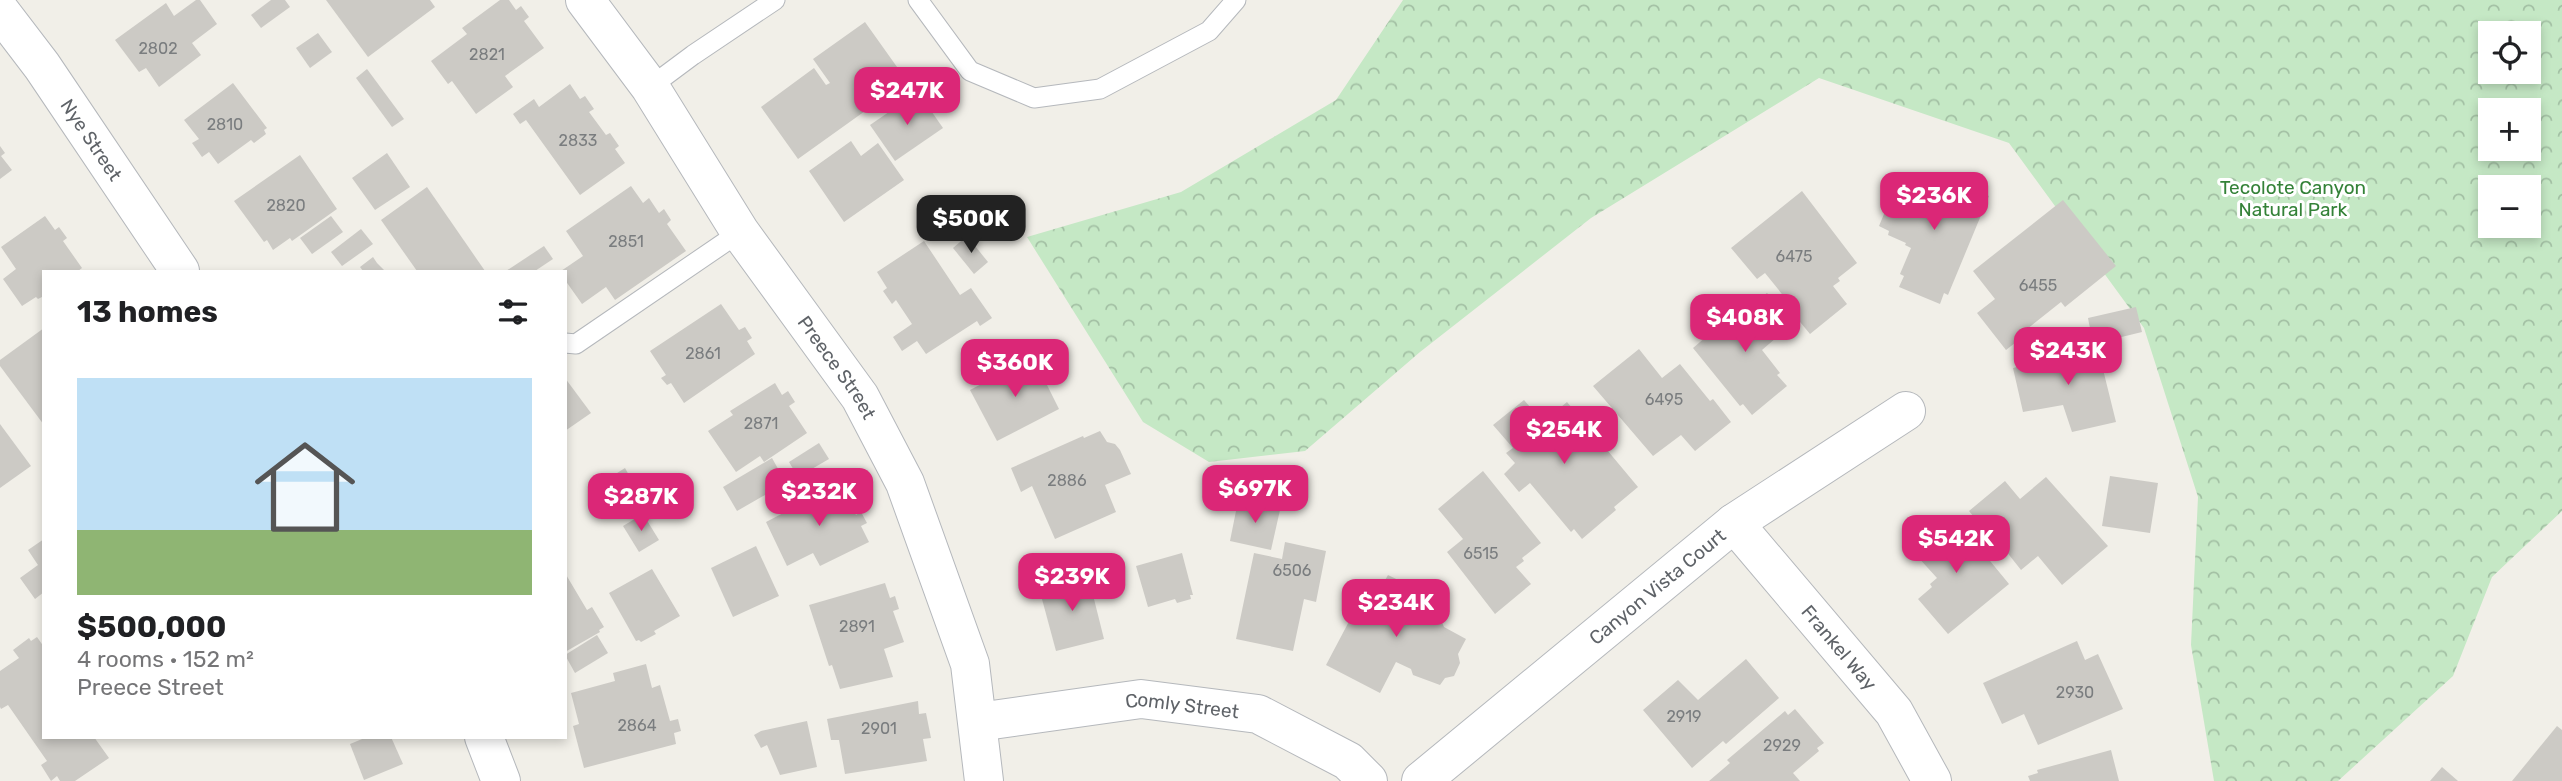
<!DOCTYPE html>
<html lang="en">
<head>
<meta charset="utf-8">
<style>
  :root { --surface:#fff; --page:#f2f2f2; --text:#202124; --muted:#757577; --line:#e0e0e0; --accent:#db2777 }
  body { margin:0; font-family:Rubik,sans-serif; background:var(--page); color:var(--text); height:100vh; display:flex; flex-direction:column; font-size:26px; white-space:nowrap }
  * { box-sizing:border-box; margin:0 }
  p { font-size:23px; color:var(--muted) }
  .icon { flex:none; width:38px; height:38px; fill:none; stroke:currentColor; stroke-width:2; stroke-linecap:round; stroke-linejoin:round }
  .map { position:relative; flex:1; overflow:hidden }
  .panel { position:absolute; left:42px; top:270px; width:525px; height:469px; display:flex; flex-direction:column; background:var(--surface); border-radius:0px; box-shadow:0 4px 10px #0003 }
  .panel>* { flex:none }
  .fabs { position:absolute; left:2478px; top:21px; display:grid; gap:14px }
  .fabs a { display:grid; place-items:center; width:63px; height:63px; border-radius:0px; background:var(--surface); box-shadow:0 4px 10px #0003; font-size:35px }
  .price { position:absolute; translate:-50% -60px; padding:0 16px; border-radius:14px; background:var(--accent); color:#fff; font-size:23px; line-height:46px; filter:drop-shadow(0 2px 4px #0008) }
  .price::after { content:''; position:absolute; left:50%; top:42px; width:21px; height:16px; margin-left:-10px; background:inherit; clip-path:polygon(0 0,100% 0,50% 100%) }
  .price.on { background:#222; color:#fff }
  ul { padding:0; list-style:none }
  li { display:grid; align-content:center; gap:14px; height:371px; padding:0 35px }
  li+li { border-top:2px solid var(--line) }
  li span { display:grid; place-items:center; height:217px; border-radius:0px; color:#555 }
  li>.icon { margin-inline-start:auto }
  span .icon { width:126px; height:126px; fill:#fffc; stroke-width:1 }
  li b { font-size:30px }
  h2 { display:flex; justify-content:space-between; align-items:center; height:84px; padding:0 35px; font-size:30px }
  .map>svg:first-child { display:block }
  .park { fill:url(#park-crowns); fill-rule:evenodd }
  .building { fill:#cccac5 }
  .lines { fill:none; stroke-linecap:round; stroke-linejoin:round }
  .service-casing { stroke:#b5b8bc; stroke-width:21 }
  .minor-casing { stroke:#b5b8bc; stroke-width:40 }
  .service { stroke:#fff; stroke-width:19 }
  .minor { stroke:#fff; stroke-width:38 }
  .labels { text-anchor:middle; dominant-baseline:central; stroke-width:6; stroke-linejoin:round; paint-order:stroke }
  .number-label { font-size:16px; fill:#7a7d7f }
  .street-label { font-size:19px; fill:#5f6368; stroke:#fff }
  .park-label { font-size:19px; fill:#348238; stroke:#fff }
</style>
</head>
<body>
<div class="map">
<svg width="2562" height="781" viewBox="0 0 2562 781">
  <defs>
    <pattern id="park-crowns" width="20" height="18" patternUnits="userSpaceOnUse" patternTransform="scale(1.75)"><rect width="20" height="18" fill="#c5e8c5"/><path d="M2 6a3 3 0 1 1 6 0M12 15a3 3 0 1 1 6 0" fill="none" stroke="#a3c0a4"/></pattern>
  </defs>
  <rect width="100%" height="100%" fill="#f1efe8"/>
  <path class="park" d="M1403,0h1159v511l-70,66 -39,99 -115,105h-124l-23,-136 7,-148 -54,-169 -135,-185 -190,-65 -228,140 -171,134 -115,99 -96,11 -66,-40 -116,-185 154,-45 155,-92zM2490,33h39v39h-39zM2490,110h39v39h-39zM2490,187h39v39h-39z"/>
  <g class="building">
    <polygon points="196,0 200,0 217,24 192,43 201,55 159,87 146,68 139,72 115,40 166,3 174,16"/>
    <polygon points="271,0 285,0 290,7 261,28 251,15"/>
    <polygon points="326,0 430,0 435,7 368,57"/>
    <polygon points="500,0 509,0 516,10 521,6 529,17 524,21 544,48 505,76 513,87 476,114 452,81 448,84 431,61 467,34 462,28"/>
    <polygon points="865,22 907,81 798,159 761,107 814,68 826,85 830,83 813,59"/>
    <polygon points="318,33 332,52 310,68 296,48"/>
    <polygon points="367,69 404,119 392,127 356,78"/>
    <polygon points="233,83 267,128 264,130 266,134 254,143 251,140 218,164 209,152 202,157 192,143 199,139 184,120"/>
    <polygon points="570,84 580,99 585,96 594,109 589,112 606,135 610,133 619,146 615,149 625,163 580,195 526,120 520,124 513,114 534,99 539,107"/>
    <polygon points="918,92 943,128 895,161 870,125"/>
    <polygon points="851,141 861,156 878,143 904,180 844,222 809,171"/>
    <polygon points="0,146 5,153 1,156 12,170 0,179"/>
    <polygon points="387,153 410,187 375,210 352,178"/>
    <polygon points="300,155 337,209 292,241 290,238 273,250 267,240 264,242 234,201"/>
    <polygon points="1920,173 1940,182 1942,176 1989,196 1948,295 1944,293 1940,304 1899,287 1904,276 1900,274 1911,248 1905,245 1906,243 1888,235 1889,231 1879,226 1894,190 1910,197"/>
    <polygon points="631,186 643,203 649,198 659,213 664,209 671,220 667,224 686,251 615,300 606,287 582,304 565,280 565,271 561,271 583,256 566,231"/>
    <polygon points="427,187 485,271 417,271 381,220"/>
    <polygon points="1802,191 1857,263 1838,278 1840,281 1833,286 1847,304 1810,334 1791,311 1794,309 1765,273 1757,279 1731,248"/>
    <polygon points="2063,200 2116,266 2065,307 2061,302 2027,329 2029,332 2006,350 1977,313 1995,299 1973,271"/>
    <polygon points="45,216 55,230 59,227 67,238 63,241 82,268 78,271 44,271 44,296 38,299 36,297 22,306 3,279 16,269 1,247"/>
    <polygon points="331,216 343,232 312,254 300,238"/>
    <polygon points="361,229 373,244 342,266 331,252"/>
    <polygon points="967,236 988,262 974,274 953,248"/>
    <polygon points="924,241 960,295 971,288 992,318 980,326 977,321 926,354 917,341 902,351 893,337 912,324 896,300 892,304 883,291 887,288 877,272"/>
    <polygon points="544,246 553,259 535,271 506,271"/>
    <polygon points="373,257 377,263 385,271 363,271 360,267"/>
    <polygon points="1767,293 1778,305 1768,313 1783,332 1762,350 1780,373 1777,375 1787,386 1752,415 1743,404 1740,406 1693,348 1754,296 1758,300"/>
    <polygon points="721,304 739,330 745,327 752,338 747,341 755,354 684,403 671,383 667,385 661,378 666,375 650,351"/>
    <polygon points="2136,307 2142,332 2093,344 2088,318"/>
    <polygon points="44,328 44,425 0,366 0,360"/>
    <polygon points="2097,345 2116,422 2072,432 2063,405 2023,412 2013,368 2025,365 2023,362"/>
    <polygon points="1639,349 1662,378 1680,364 1710,401 1713,399 1731,422 1695,451 1681,435 1653,456 1593,386"/>
    <polygon points="1033,357 1059,409 997,441 970,390"/>
    <polygon points="565,378 591,413 565,431"/>
    <polygon points="775,383 782,395 788,391 795,402 789,406 807,433 764,462 760,456 736,472 708,431 733,415 730,411"/>
    <polygon points="1524,400 1543,422 1567,402 1638,487 1614,507 1616,510 1582,539 1574,529 1571,532 1530,483 1519,492 1504,474 1515,463 1506,453 1513,448 1493,425"/>
    <polygon points="0,424 31,466 0,488"/>
    <polygon points="1100,431 1107,442 1115,444 1120,450 1131,474 1105,485 1116,512 1055,539 1032,486 1021,492 1011,468 1083,436 1084,438"/>
    <polygon points="819,443 829,459 798,477 789,462"/>
    <polygon points="772,458 786,483 737,511 723,487"/>
    <polygon points="625,468 635,486 606,504 595,487"/>
    <polygon points="1483,471 1541,543 1522,558 1524,561 1516,567 1531,584 1495,614 1447,552 1463,539 1438,509"/>
    <polygon points="2110,476 2158,483 2150,533 2102,526"/>
    <polygon points="2046,477 2108,546 2062,585 2038,556 2021,570 1991,532 1988,534 1969,511 2005,481 2020,499"/>
    <polygon points="841,483 856,515 861,512 867,523 861,526 869,542 820,566 813,553 787,566 766,522"/>
    <polygon points="1238,501 1280,510 1271,550 1230,541"/>
    <polygon points="643,514 659,540 639,552 623,526"/>
    <polygon points="1948,516 1955,524 1958,522 2009,584 1948,634 1918,599 1932,587 1930,584 1937,578 1917,556 1920,554 1913,544"/>
    <polygon points="44,539 44,592 35,599 20,578 38,565 28,550"/>
    <polygon points="1285,542 1326,551 1316,602 1304,599 1293,651 1236,639 1254,553 1282,559"/>
    <polygon points="756,546 779,596 733,617 711,568"/>
    <polygon points="1182,553 1193,595 1190,595 1191,599 1177,603 1175,599 1148,607 1136,566"/>
    <polygon points="652,569 680,616 654,631 656,634 641,642 639,640 636,641 609,593"/>
    <polygon points="565,573 587,610 592,607 604,627 599,630 600,632 565,652"/>
    <polygon points="1088,575 1104,639 1056,651 1039,588"/>
    <polygon points="1388,575 1423,592 1427,601 1420,613 1424,616 1429,614 1441,620 1444,627 1466,639 1458,654 1460,663 1454,676 1445,678 1440,685 1413,675 1411,669 1396,662 1380,693 1326,665 1354,612 1357,614 1372,588 1379,591"/>
    <polygon points="885,583 890,598 895,596 899,609 893,611 904,642 884,649 893,677 840,689 832,665 829,666 809,605"/>
    <polygon points="597,635 608,653 575,673 565,655"/>
    <polygon points="37,637 44,647 44,737 94,737 109,758 75,781 60,781 57,776 51,781 41,765 47,761 8,705 1,709 0,707 0,671 19,658 13,650 29,638 31,641"/>
    <polygon points="2077,641 2085,660 2098,654 2123,709 2038,745 2024,714 2002,724 1983,683"/>
    <polygon points="1746,659 1779,698 1726,744 1723,741 1692,768 1643,710 1678,680 1698,700"/>
    <polygon points="646,664 652,688 660,685 670,721 678,719 681,731 674,733 676,744 584,768 573,726 579,724 571,693 615,681 613,673"/>
    <polygon points="918,701 919,714 926,713 931,738 923,739 927,761 845,774 839,740 831,740 827,719"/>
    <polygon points="1795,709 1824,743 1817,748 1819,751 1793,773 1800,781 1709,781 1730,763 1727,760 1785,711 1788,715"/>
    <polygon points="807,721 817,767 780,775 767,745 761,748 754,735 761,731"/>
    <polygon points="2557,726 2562,730 2562,781 2512,781"/>
    <polygon points="367,737 391,737 403,764 364,780 350,744"/>
    <polygon points="2111,750 2119,781 2030,781 2028,776 2038,773 2037,770"/>
    <polygon points="2442,767 2458,781 2430,781"/>
  </g>
  <g class="lines">
    <defs>
      <g id="service">
        <polyline points="918,0 970,71 1034,98 1100,89 1209,31 1236,0"/>
        <polyline points="650,87 693,55 775,0"/>
        <polyline points="565,343 576,344 740,232"/>
      </g>
      <g id="minor">
        <path id="s1" d="M585,0l65,87 90,145 120,165 45,86 65,181 14,117"/>
        <path id="s2" d="M0,11l42,55 138,205"/>
        <path id="s3" d="M1734,523l160,189 38,69"/>
        <path id="s4" d="M978,722l163,-23 117,15 90,47 20,20"/>
        <polyline points="484,737 501,781"/>
        <path id="s5" d="M1421,781l313,-258 172,-112"/>
      </g>
    </defs>
    <use href="#service" class="service-casing"/>
    <use href="#minor" class="minor-casing"/>
    <use href="#service" class="service"/>
    <use href="#minor" class="minor"/>
  </g>
  <g class="labels">
    <g class="number-label">
      <text x="158" y="48">2802</text>
      <text x="487" y="54">2821</text>
      <text x="225" y="124">2810</text>
      <text x="578" y="140">2833</text>
      <text x="286" y="205">2820</text>
      <text x="626" y="241">2851</text>
      <text x="1794" y="256">6475</text>
      <text x="2038" y="285">6455</text>
      <text x="703" y="353">2861</text>
      <text x="1664" y="399">6495</text>
      <text x="761" y="423">2871</text>
      <text x="1067" y="480">2886</text>
      <text x="1481" y="553">6515</text>
      <text x="1292" y="570">6506</text>
      <text x="857" y="626">2891</text>
      <text x="2075" y="692">2930</text>
      <text x="1684" y="716">2919</text>
      <text x="637" y="725">2864</text>
      <text x="879" y="728">2901</text>
      <text x="1782" y="745">2929</text>
    </g>
    <g class="street-label">
      <text stroke="none"><textPath href="#s2" startOffset="158">Nye Street</textPath></text>
      <text stroke="none"><textPath href="#s1" startOffset="446">Preece Street</textPath></text>
      <text stroke="none"><textPath href="#s5" startOffset="306">Canyon Vista Court</textPath></text>
      <text stroke="none"><textPath href="#s3" startOffset="163">Frankel Way</textPath></text>
      <text stroke="none"><textPath href="#s4" startOffset="206">Comly Street</textPath></text>
    </g>
    <g class="park-label">
      <text x="2293" y="187">Tecolote Canyon<tspan x="2293" dy="22">Natural Park</tspan></text>
    </g>
  </g>
</svg>
<div class="fabs">
<a><svg class="icon" aria-label="locate" viewBox="0 0 24 24"><circle cx="12" cy="12" r="6"/><path d="M12 2v4M12 18v4M2 12h4M18 12h4"/></svg></a>
<a>+</a>
<a>−</a>
</div>
<b class="price" style="left:907px;top:127px">$247K</b>
<b class="price" style="left:1934px;top:232px">$236K</b>
<b class="price on" style="left:971px;top:255px">$500K</b>
<b class="price" style="left:1745px;top:354px">$408K</b>
<b class="price" style="left:2068px;top:387px">$243K</b>
<b class="price" style="left:1015px;top:399px">$360K</b>
<b class="price" style="left:1564px;top:466px">$254K</b>
<b class="price" style="left:1255px;top:525px">$697K</b>
<b class="price" style="left:819px;top:528px">$232K</b>
<b class="price" style="left:641px;top:533px">$287K</b>
<b class="price" style="left:1956px;top:575px">$542K</b>
<b class="price" style="left:1072px;top:613px">$239K</b>
<b class="price" style="left:1396px;top:639px">$234K</b>
<section class="panel">
<h2>13 homes<svg class="icon" aria-label="filters" viewBox="0 0 24 24"><path d="M4 7h16M4 17h16"/><circle cx="9" cy="7" r="2"/><circle cx="15" cy="17" r="2"/></svg></h2>
<ul>
<li><span style="background:linear-gradient(#bfe0f5 70%,#8fb573 0)"><svg class="icon" aria-label="home" viewBox="0 0 24 24"><path d="M3 11l9-7 9 7M6 9v11h12V9"/></svg></span><div><b>$500,000</b><p>4 rooms · 152 m²</p><p>Preece Street</p></div></li>
</ul>
</section>
</div>
</body>
</html>
